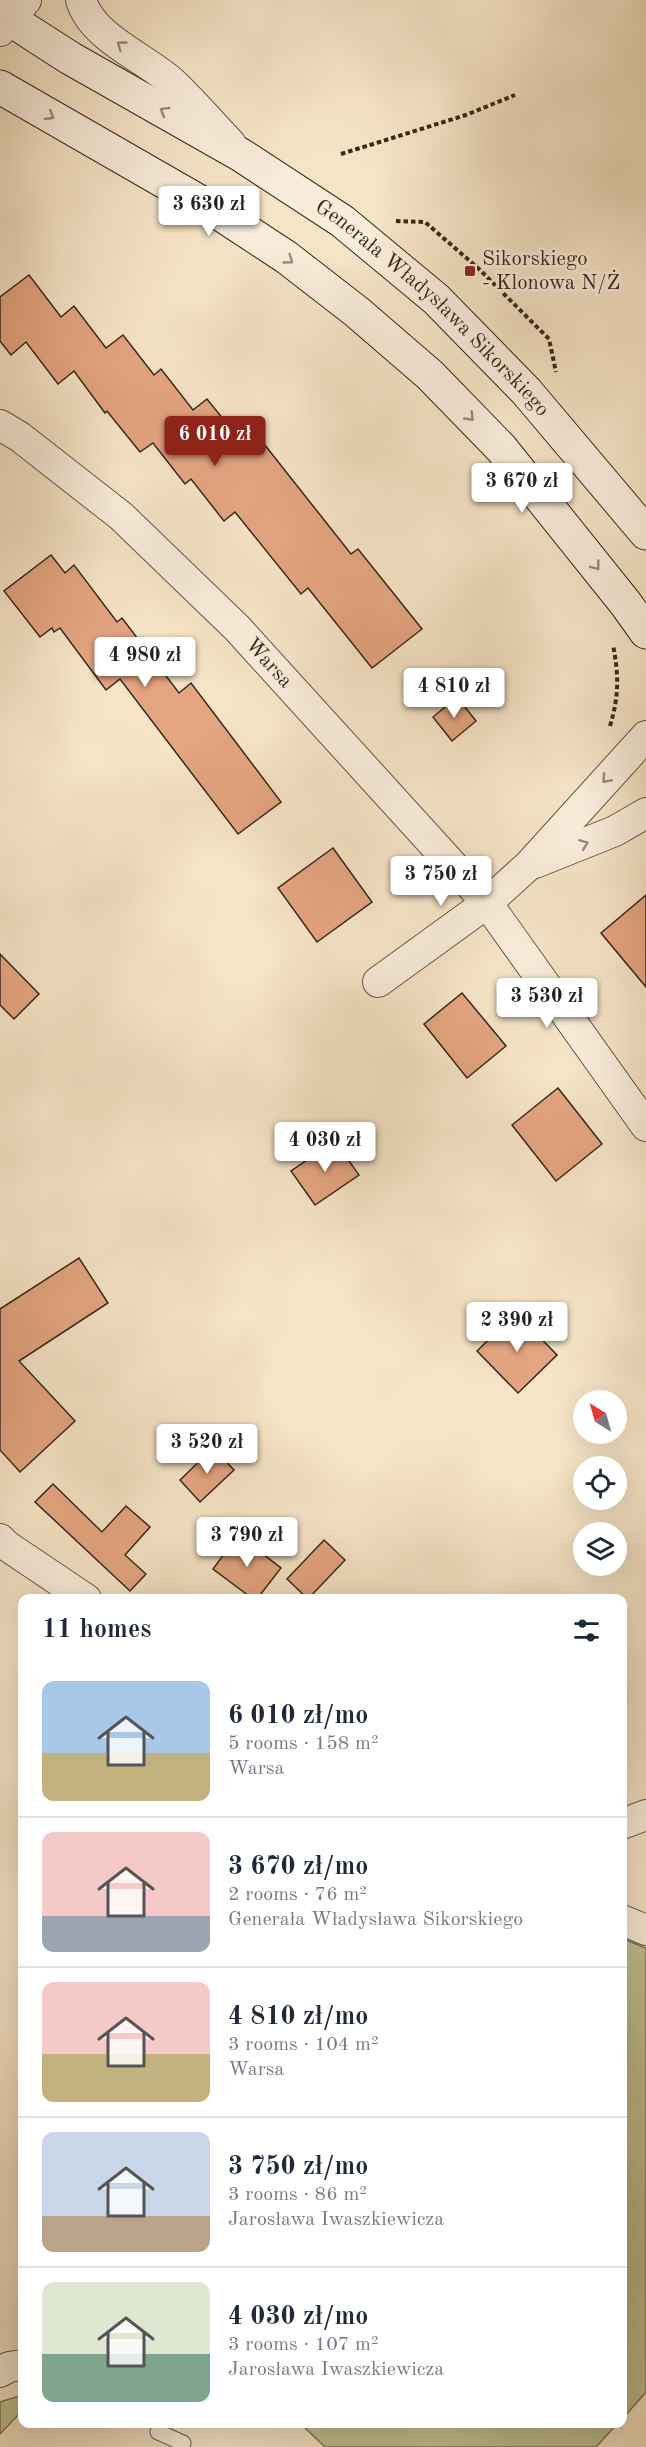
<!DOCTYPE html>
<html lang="en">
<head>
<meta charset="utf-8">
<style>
  :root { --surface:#fff; --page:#f2f2f3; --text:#1f2937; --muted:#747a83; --line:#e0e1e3; --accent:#8f2418 }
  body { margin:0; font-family:"Old Standard TT",serif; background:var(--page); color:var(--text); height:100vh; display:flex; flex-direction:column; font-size:22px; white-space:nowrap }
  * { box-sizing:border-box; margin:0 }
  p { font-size:20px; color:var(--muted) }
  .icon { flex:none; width:33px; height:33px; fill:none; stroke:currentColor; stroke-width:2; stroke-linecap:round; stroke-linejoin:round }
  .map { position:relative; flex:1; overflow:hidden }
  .details { position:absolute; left:18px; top:1594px; width:609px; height:834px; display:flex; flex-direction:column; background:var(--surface); border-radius:12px; box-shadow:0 6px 24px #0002 }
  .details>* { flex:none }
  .needle { width:39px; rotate:323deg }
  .fabs { position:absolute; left:573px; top:1390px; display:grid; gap:12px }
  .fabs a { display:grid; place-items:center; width:54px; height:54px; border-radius:50%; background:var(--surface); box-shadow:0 6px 24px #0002; font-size:30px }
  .price { position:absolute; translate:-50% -51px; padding:0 14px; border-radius:6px; background:#fff; color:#222; font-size:20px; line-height:39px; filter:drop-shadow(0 2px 3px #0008) }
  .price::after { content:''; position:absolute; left:50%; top:36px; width:18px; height:14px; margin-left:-9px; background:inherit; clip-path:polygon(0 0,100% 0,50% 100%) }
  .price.current { background:var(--accent); color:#fff }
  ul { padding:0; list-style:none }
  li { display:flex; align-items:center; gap:18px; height:150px; padding:0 24px }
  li+li { border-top:2px solid var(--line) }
  li span { display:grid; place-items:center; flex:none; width:168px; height:120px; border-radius:12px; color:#555 }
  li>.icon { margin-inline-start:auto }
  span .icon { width:72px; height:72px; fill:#fffc; stroke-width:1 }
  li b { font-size:26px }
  h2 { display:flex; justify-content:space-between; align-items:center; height:72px; padding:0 24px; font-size:26px }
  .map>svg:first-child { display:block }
  .green { fill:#c0c393; stroke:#7c7556; stroke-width:1.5 }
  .building { fill:#e4a581; stroke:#382719; stroke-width:1.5 }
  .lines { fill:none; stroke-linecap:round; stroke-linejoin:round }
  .lane-casing { stroke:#685644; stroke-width:17 }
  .street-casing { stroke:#685644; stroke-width:32 }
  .secondary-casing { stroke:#382719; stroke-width:35 }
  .path { stroke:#382719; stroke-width:4; stroke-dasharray:4.5 3; stroke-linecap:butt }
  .lane { stroke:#f9eddb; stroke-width:15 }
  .street { stroke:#f9eddb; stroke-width:30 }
  .secondary { stroke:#f9eddb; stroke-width:33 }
  .oneway { stroke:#988a7a }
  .poi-dot { fill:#8f2418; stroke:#f9eddb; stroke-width:2 }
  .labels { text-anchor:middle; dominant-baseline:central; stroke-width:6; stroke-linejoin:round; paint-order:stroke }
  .poi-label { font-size:21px; fill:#382719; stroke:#f9eddb; text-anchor:start }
  .street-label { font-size:21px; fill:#382719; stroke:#f9eddb }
</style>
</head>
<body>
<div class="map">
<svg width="646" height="2447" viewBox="0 0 646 2447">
  <rect width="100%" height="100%" fill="#f6e4c7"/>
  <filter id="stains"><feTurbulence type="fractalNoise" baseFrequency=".00333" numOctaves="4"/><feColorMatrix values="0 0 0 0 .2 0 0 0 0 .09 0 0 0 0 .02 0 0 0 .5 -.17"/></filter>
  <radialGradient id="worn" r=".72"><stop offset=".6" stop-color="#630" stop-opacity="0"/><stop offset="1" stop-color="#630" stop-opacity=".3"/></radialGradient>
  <g class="green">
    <polygon points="623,1939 646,1948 646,2392 623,2418"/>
    <polygon points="22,2395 22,2411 0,2434 0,2402"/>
    <polygon points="301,2424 617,2424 596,2447 325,2447"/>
  </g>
  <g class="building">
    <polygon points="29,275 61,317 74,306 106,348 123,335 154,375 161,369 193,410 207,399 240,440 253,430 351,554 358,549 422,629 372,668 308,588 301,594 235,512 224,521 191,479 185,484 153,443 140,452 107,411 105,413 74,371 58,384 26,342 11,355 0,341 0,297"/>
    <polygon points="51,555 65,573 74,565 117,622 122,618 179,693 191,683 281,802 238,834 120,679 106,690 60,628 54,632 52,628 40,637 4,591"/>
    <polygon points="457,697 476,721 452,741 433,717"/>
    <polygon points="333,848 372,902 317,942 278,888"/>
    <polygon points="646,895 646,987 601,933"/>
    <polygon points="0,954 39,994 14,1019 0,1005"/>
    <polygon points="462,993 506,1046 467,1078 424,1024"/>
    <polygon points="558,1088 602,1144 556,1181 512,1125"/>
    <polygon points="335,1141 359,1175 315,1205 291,1171"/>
    <polygon points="79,1258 108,1303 19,1361 75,1421 20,1472 0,1450 0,1309"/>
    <polygon points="516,1313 557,1355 518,1393 477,1351"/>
    <polygon points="213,1448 234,1470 200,1502 180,1480"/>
    <polygon points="53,1484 102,1532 126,1506 150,1527 125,1555 146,1574 130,1591 35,1502"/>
    <polygon points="238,1535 281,1568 257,1599 253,1599 213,1569"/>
    <polygon points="324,1540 345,1560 308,1599 287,1579"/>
  </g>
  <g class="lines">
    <defs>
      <polyline id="lane" points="158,2432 183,2443"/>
      <g id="street">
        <path d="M81,0c11,38 65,58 92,83 20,19 39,41 58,61"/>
        <polyline points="0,31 26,0"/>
        <path id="s1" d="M0,425l20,12 101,79 116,112 250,275 159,223"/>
        <polyline points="535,863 615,831 646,813"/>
        <polyline points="378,982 487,903 529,865 646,736"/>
        <polyline points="0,1539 7,1546 86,1599"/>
        <polyline points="622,1824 646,1815"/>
        <polyline points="622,1920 646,1930"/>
        <polyline points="0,2372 9,2367 22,2365"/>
      </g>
      <g id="secondary">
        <path id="s2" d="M0,13l70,45 171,97 101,66 94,78 90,92 120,142"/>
        <polyline points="0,87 219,213 286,257 357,312 430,375 501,448 626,604 646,632"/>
      </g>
    </defs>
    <use href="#lane" class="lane-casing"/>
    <use href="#street" class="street-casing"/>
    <use href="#secondary" class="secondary-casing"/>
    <g class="path">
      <polyline points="341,154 466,115 515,95"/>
      <polyline points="396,221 425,222 479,269 549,339 556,372"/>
      <path d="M610,726c9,-30 9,-50 3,-81"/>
    </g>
    <use href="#lane" class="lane"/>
    <use href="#street" class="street"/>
    <use href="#secondary" class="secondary"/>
  </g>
  <defs><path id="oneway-chevron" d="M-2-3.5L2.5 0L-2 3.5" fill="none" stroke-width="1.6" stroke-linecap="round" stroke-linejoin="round" transform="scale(1.5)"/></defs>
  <g class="oneway">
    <use href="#oneway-chevron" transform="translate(121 45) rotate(-144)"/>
    <use href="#oneway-chevron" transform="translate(164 111) rotate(-150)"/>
    <use href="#oneway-chevron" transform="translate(50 116) rotate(31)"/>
    <use href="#oneway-chevron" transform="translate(289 260) rotate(36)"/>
    <use href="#oneway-chevron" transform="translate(470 417) rotate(46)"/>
    <use href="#oneway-chevron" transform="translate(596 566) rotate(52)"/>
    <use href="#oneway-chevron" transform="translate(606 779) rotate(133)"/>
    <use href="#oneway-chevron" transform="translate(584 844) rotate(-21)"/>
  </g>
  <rect class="poi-dot" x="464" y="265" width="12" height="12" rx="3"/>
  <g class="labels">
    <g class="poi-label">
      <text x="482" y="259">Sikorskiego<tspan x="482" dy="24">- Klonowa N/Ż</tspan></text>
    </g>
    <g class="street-label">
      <text stroke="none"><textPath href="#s2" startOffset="526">Generała Władysława Sikorskiego</textPath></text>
      <text stroke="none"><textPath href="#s1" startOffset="360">Warsa</textPath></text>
    </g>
  </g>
  <rect width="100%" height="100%" filter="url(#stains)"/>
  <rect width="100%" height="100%" fill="url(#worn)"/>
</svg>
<div class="fabs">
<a><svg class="needle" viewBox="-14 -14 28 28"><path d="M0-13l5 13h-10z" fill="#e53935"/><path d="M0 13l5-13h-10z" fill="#747a83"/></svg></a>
<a><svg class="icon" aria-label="locate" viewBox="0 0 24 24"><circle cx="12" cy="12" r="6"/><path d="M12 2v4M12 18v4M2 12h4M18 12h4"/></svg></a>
<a><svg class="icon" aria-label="layers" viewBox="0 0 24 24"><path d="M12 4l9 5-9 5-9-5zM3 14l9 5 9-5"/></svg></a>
</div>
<b class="price" style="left:209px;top:237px">3 630 zł</b>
<b class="price current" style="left:215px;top:467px">6 010 zł</b>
<b class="price" style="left:522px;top:514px">3 670 zł</b>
<b class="price" style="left:145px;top:688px">4 980 zł</b>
<b class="price" style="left:454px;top:719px">4 810 zł</b>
<b class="price" style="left:441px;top:907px">3 750 zł</b>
<b class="price" style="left:547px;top:1029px">3 530 zł</b>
<b class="price" style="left:325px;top:1173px">4 030 zł</b>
<b class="price" style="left:517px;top:1353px">2 390 zł</b>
<b class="price" style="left:207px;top:1475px">3 520 zł</b>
<b class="price" style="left:247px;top:1568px">3 790 zł</b>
<section class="details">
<h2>11 homes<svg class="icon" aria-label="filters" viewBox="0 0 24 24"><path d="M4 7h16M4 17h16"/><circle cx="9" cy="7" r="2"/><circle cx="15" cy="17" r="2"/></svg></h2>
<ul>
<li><span style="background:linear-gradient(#a9c7e8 60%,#c2b280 0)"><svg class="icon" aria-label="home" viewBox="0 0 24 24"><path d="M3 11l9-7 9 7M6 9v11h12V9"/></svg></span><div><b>6 010 zł/mo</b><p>5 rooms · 158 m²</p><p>Warsa</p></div></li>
<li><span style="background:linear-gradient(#f6c9c9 70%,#9aa5b1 0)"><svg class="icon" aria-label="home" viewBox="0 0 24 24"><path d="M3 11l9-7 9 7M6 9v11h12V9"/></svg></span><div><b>3 670 zł/mo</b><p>2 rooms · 76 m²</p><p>Generała Władysława Sikorskiego</p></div></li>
<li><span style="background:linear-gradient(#f6c9c9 60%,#c2b280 0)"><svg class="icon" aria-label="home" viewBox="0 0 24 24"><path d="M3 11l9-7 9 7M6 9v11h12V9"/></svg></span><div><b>4 810 zł/mo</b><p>3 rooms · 104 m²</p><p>Warsa</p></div></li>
<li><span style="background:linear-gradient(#c9d6e8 70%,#b9a48a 0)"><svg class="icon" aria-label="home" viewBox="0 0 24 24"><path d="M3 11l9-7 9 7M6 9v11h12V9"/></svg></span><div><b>3 750 zł/mo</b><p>3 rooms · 86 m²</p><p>Jarosława Iwaszkiewicza</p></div></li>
<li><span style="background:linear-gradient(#dfe7d0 60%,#7fa58c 0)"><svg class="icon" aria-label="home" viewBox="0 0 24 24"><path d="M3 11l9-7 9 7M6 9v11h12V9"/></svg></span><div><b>4 030 zł/mo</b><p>3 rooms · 107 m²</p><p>Jarosława Iwaszkiewicza</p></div></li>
</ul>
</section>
</div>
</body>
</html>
